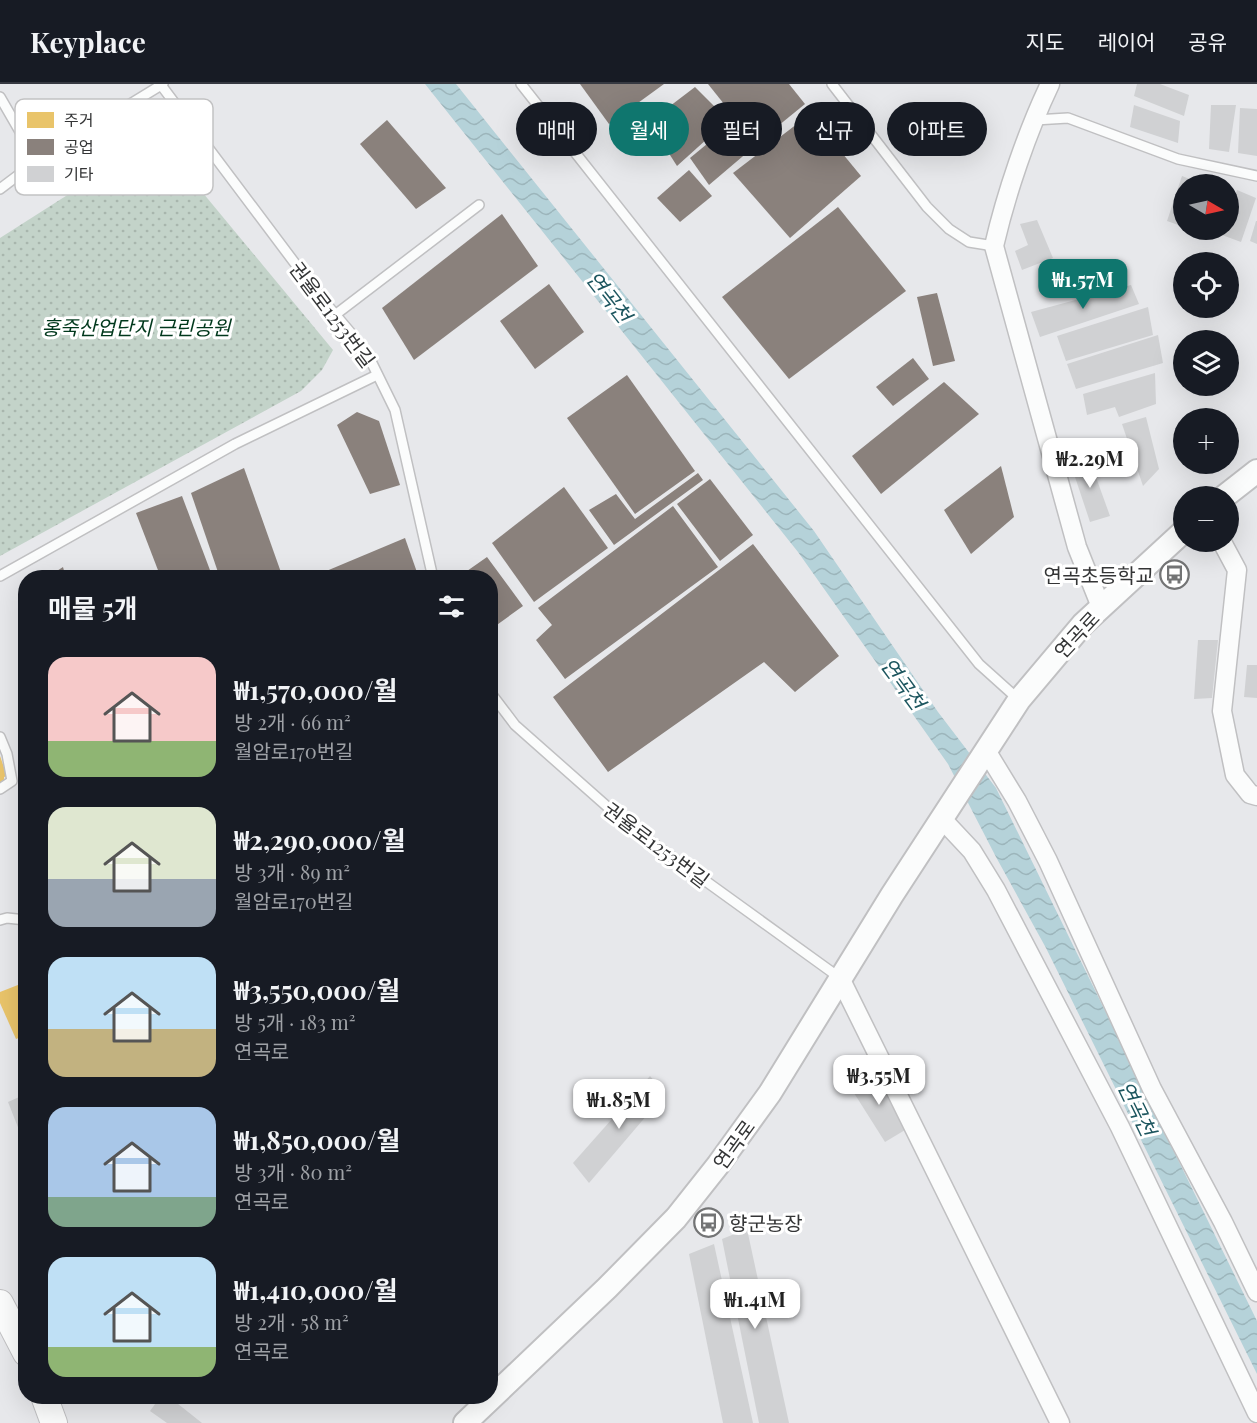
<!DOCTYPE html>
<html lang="ko">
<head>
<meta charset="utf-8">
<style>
  :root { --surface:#171b24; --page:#20242c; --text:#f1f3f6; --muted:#9ea1a6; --line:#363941; --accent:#0f766e }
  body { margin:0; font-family:"Playfair Display","Noto Sans KR",serif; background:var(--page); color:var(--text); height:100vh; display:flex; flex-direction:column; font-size:22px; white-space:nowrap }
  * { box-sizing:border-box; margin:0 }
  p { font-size:20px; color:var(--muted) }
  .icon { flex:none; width:33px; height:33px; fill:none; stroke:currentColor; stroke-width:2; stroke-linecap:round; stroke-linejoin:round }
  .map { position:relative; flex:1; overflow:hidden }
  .sheet { position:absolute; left:18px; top:486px; width:480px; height:834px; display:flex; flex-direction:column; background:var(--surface); border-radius:24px; box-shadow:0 6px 24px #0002 }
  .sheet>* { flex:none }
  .guide { position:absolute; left:516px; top:18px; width:570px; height:54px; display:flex; gap:12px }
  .needle { width:39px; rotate:99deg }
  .fabs { position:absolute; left:1173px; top:90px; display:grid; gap:12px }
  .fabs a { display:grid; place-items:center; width:66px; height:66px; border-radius:50%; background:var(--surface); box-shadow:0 6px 24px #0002; font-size:30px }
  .price { position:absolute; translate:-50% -51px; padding:0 14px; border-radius:12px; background:#fff; color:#222; font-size:20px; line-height:39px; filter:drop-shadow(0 2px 3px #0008) }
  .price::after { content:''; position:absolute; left:50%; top:36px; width:18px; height:14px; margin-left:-9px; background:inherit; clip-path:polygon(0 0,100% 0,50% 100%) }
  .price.on { background:var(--accent); color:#fff }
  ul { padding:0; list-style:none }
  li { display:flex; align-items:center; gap:18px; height:150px; padding:0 30px }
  li span { display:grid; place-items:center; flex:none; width:168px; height:120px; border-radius:18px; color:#555 }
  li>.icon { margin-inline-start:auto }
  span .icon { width:72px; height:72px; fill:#fffc; stroke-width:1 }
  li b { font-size:26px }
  h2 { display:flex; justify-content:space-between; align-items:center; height:72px; padding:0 30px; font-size:26px }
  .pill { padding:0 21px; border-radius:27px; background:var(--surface); box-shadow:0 6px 24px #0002; font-size:21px; line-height:54px }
  .pill.on { background:var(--accent); color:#fff }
  header { display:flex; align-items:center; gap:36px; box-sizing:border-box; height:84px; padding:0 30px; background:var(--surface); border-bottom:2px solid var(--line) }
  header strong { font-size:28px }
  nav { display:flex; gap:33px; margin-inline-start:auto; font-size:21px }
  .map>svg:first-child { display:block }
  .park { fill:url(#park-dots) }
  .water { fill:url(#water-waves) }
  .homes { fill:#e9c46a }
  .industry { fill:#8a817c }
  .building { fill:#d0d1d3 }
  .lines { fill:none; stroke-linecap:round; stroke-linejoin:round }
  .service-casing { stroke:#c0c0c2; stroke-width:12 }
  .minor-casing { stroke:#c0c0c2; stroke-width:21 }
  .tertiary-casing { stroke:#c0c0c2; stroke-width:26 }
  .secondary-casing { stroke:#c0c0c2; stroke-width:28 }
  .service { stroke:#fbfcfc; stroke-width:9 }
  .minor { stroke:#fbfcfc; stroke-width:18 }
  .tertiary { stroke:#fbfcfc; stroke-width:22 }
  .secondary { stroke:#fbfcfc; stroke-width:26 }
  .labels { text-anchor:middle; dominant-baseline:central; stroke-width:6; stroke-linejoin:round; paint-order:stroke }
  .street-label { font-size:20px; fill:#343536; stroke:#fff }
  .park-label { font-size:20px; font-style:italic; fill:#00381c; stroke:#fff }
  .poi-label { font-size:20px; fill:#343536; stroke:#fff; text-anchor:end }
  .water-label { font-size:21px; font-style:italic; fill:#1d565f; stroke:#fff }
  .key { fill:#fff; stroke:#c2c2c3; stroke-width:1.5 }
  .key-label { font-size:16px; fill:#343536 }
</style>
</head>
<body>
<header>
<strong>Keyplace</strong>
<nav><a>지도</a><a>레이어</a><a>공유</a></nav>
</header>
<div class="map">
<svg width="1257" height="1339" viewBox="0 0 1257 1339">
  <defs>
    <pattern id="park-dots" width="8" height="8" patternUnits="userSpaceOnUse" patternTransform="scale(1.5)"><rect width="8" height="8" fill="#c3d3c9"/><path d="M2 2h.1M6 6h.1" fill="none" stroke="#a8b6ad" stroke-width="1.8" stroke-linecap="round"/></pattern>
    <pattern id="water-waves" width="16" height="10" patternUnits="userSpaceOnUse" patternTransform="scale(1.5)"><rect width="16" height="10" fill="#b5d2d9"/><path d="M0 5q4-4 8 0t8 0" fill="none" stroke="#9cb5bb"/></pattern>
  </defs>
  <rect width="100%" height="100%" fill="#e7e8eb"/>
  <polygon class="park" points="127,73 174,74 333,266 322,286 301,307 0,472 0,154"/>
  <polygon class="water" points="425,0 456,0 814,447 938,628 996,704 1257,1237 1257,1290 1046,864 996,773 948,680 798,468"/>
  <g class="homes">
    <polygon points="0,672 7,692 4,693 4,698 0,699"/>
    <polygon points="23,899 26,909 26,951 16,955 0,919 0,908"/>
  </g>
  <g class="industry">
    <polygon points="580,0 664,0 609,40"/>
    <polygon points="708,0 789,0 805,20 756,60"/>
    <polygon points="695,3 728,36 677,82 649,38"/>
    <polygon points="810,30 861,92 790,154 733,89"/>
    <polygon points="387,36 446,104 416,125 360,60"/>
    <polygon points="730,41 749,67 709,101 690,74"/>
    <polygon points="689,86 712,112 680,138 657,114"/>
    <polygon points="838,123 906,207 789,295 722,213"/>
    <polygon points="502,130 538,182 414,276 382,224"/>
    <polygon points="549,200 584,248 535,285 500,237"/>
    <polygon points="937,209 955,277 933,282 917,213"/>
    <polygon points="913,274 929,295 893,322 876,303"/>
    <polygon points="627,291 695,387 635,430 567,334"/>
    <polygon points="944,298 979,330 881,410 852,372"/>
    <polygon points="357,328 379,337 400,401 370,410 337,341"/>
    <polygon points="1001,382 1014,433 971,470 944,426"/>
    <polygon points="244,384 283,494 220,494 191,409"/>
    <polygon points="698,389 703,396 614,461 589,426 616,410 635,435"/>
    <polygon points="710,395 753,451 720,477 677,420"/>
    <polygon points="564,403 608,464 534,518 492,459"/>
    <polygon points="182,412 213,494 161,494 136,429"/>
    <polygon points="673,422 718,483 565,595 536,556 552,541 538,524"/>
    <polygon points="405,454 419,494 312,494 312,493"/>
    <polygon points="753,460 839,572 795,608 764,578 608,688 553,613"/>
    <polygon points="487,473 523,522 494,543 490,538 490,531 496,527 490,519 490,494 472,494 467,487"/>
    <polygon points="63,483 66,494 46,494"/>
    <polygon points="26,505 26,521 25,521 21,508"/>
  </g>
  <g class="building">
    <polygon points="1137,0 1160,0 1189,11 1184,32 1134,12"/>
    <polygon points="1134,21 1180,37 1178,59 1130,43"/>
    <polygon points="1211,21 1236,21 1229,68 1209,65"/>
    <polygon points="1240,24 1257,25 1257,72 1238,69"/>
    <polygon points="1182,92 1202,100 1184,100 1184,143 1167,137"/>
    <polygon points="1237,106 1256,114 1241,158 1222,151 1224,146 1228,146 1228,132"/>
    <polygon points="1037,136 1053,174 1022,186 1015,167 1028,161 1020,140"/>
    <polygon points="1256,137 1257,137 1257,160 1250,157"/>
    <polygon points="1131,201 1139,220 1040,253 1031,228"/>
    <polygon points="1148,223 1153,251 1066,277 1057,252"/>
    <polygon points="1158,251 1163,279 1076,305 1067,280"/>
    <polygon points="1155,289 1156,320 1119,333 1115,323 1087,331 1083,310"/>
    <polygon points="1146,333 1159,385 1143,402 1122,340"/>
    <polygon points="1088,371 1110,432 1090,438 1070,378"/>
    <polygon points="1198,556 1218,556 1212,614 1194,615"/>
    <polygon points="1247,581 1257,581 1257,614 1244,613"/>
    <polygon points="873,981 905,1046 885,1058 854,1009"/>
    <polygon points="650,992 665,1010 589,1099 573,1079"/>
    <polygon points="26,1010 26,1048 21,1051 8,1018"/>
    <polygon points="747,1145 789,1339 759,1339 722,1155"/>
    <polygon points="714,1160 753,1339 723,1339 689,1170"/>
    <polygon points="161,1312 168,1312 202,1339 167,1339 150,1327"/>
  </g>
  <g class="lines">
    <defs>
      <g id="service">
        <polyline points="521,0 979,580 1019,616"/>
        <polyline points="832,0 927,123 949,145 969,158 994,162"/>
        <polyline points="161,1 318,210 366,267 395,326 433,494"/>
        <polyline points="0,13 37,77"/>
        <polyline points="1035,36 1068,34 1178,75 1257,92"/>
        <polyline points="0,105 37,77 163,0"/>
        <polyline points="335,231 479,121"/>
        <polyline points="0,492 235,360 377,291"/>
        <polyline points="490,608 515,641 628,741 840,894"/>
        <polyline points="0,653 7,670 12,697 0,705"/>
        <polyline points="0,836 7,834 26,836"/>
      </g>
      <g id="minor">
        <path d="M1050,0c-23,48 -44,110 -56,162l83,301 24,60"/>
        <polyline points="1222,458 1237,486 1222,627 1235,691 1250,710 1257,712"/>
        <polyline points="987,668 1017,717 1048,777 1152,1005 1223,1138 1257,1208"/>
        <polyline points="942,735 972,767 996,806 1120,1043 1257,1329"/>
        <polyline points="840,894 1060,1339"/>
      </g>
      <g id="tertiary">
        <polyline points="1225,412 1257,387"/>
        <polyline points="465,1339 607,1204 676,1134 718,1081 770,1009 892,811 1019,616 1083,540 1184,447"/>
      </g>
      <g id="secondary">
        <polyline points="0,1219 26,1269"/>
        <polyline points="44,1312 54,1339"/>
      </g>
    </defs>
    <use href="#service" class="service-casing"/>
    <use href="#minor" class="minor-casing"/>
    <use href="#tertiary" class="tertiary-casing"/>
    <use href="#secondary" class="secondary-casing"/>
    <use href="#service" class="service"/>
    <use href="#minor" class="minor"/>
    <use href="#tertiary" class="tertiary"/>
    <use href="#secondary" class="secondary"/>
  </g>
  <defs>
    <symbol id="bus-ring" viewBox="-11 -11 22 22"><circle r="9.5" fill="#fff" stroke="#737475" stroke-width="1.5"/><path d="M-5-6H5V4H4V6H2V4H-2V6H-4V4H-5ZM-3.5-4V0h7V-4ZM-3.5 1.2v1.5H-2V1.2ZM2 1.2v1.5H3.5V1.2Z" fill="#737475"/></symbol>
  </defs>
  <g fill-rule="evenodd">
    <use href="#bus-ring" x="1158" y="474" width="33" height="33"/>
    <use href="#bus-ring" x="692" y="1122" width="33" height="33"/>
  </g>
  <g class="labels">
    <g class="street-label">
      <text transform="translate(333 230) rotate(53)">권율로1253번길</text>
      <text transform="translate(1076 550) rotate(-47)">연곡로</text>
      <text transform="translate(657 760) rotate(37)">권율로1253번길</text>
      <text transform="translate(733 1060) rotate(-54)">연곡로</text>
    </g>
    <g class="park-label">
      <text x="136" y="242">홍죽산업단지 근린공원</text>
    </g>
    <g class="poi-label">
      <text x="1154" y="490">연곡초등학교</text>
      <text x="729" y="1138" text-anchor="start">향군농장</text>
    </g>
    <g class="water-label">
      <text transform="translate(610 212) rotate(52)">연곡천</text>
      <text transform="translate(904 599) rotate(54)">연곡천</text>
      <text transform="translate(1138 1024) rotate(64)">연곡천</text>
    </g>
  </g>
  <rect x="15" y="15" width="198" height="96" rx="9" class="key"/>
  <rect x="27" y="28" width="27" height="16" fill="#e9c46a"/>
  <rect x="27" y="55" width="27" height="16" fill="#8a817c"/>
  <rect x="27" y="82" width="27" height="16" fill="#d0d1d3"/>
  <g class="key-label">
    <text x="64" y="42">주거</text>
    <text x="64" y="69">공업</text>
    <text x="64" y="96">기타</text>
  </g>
</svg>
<div class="fabs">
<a><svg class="needle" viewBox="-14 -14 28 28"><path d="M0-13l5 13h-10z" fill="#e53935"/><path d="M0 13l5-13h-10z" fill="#9ea1a6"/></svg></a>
<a><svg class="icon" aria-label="locate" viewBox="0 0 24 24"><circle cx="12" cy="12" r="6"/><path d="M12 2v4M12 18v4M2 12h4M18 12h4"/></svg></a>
<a><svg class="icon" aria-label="layers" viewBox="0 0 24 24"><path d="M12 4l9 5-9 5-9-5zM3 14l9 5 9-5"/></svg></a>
<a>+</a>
<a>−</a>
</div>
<b class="price on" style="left:1083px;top:226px">₩1.57M</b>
<b class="price" style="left:1090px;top:405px">₩2.29M</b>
<b class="price" style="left:879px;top:1022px">₩3.55M</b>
<b class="price" style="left:619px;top:1046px">₩1.85M</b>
<b class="price" style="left:755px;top:1246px">₩1.41M</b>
<div class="guide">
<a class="pill">매매</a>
<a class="pill on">월세</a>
<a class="pill">필터</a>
<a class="pill">신규</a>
<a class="pill">아파트</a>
</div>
<section class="sheet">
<h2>매물 5개<svg class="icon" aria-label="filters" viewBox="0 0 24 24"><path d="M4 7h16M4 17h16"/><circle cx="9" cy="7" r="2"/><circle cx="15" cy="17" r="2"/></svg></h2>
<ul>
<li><span style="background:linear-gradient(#f6c9c9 70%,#8fb573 0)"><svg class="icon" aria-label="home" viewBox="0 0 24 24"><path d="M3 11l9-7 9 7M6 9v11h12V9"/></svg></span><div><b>₩1,570,000/월</b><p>방 2개 · 66 m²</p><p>월암로170번길</p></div></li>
<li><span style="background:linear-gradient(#dfe7d0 60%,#9aa5b1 0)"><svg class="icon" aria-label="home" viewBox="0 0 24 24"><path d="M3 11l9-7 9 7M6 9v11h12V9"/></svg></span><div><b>₩2,290,000/월</b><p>방 3개 · 89 m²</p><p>월암로170번길</p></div></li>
<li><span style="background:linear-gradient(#bfe0f5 60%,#c2b280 0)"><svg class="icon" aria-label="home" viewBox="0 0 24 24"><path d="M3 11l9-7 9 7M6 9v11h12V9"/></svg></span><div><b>₩3,550,000/월</b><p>방 5개 · 183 m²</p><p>연곡로</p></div></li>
<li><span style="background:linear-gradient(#a9c7e8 75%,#7fa58c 0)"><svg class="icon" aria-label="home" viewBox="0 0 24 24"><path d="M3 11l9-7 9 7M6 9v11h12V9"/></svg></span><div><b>₩1,850,000/월</b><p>방 3개 · 80 m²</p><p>연곡로</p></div></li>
<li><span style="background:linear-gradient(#bfe0f5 75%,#8fb573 0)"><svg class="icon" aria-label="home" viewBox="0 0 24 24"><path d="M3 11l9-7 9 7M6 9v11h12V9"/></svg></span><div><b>₩1,410,000/월</b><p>방 2개 · 58 m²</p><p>연곡로</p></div></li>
</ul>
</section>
</div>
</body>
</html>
